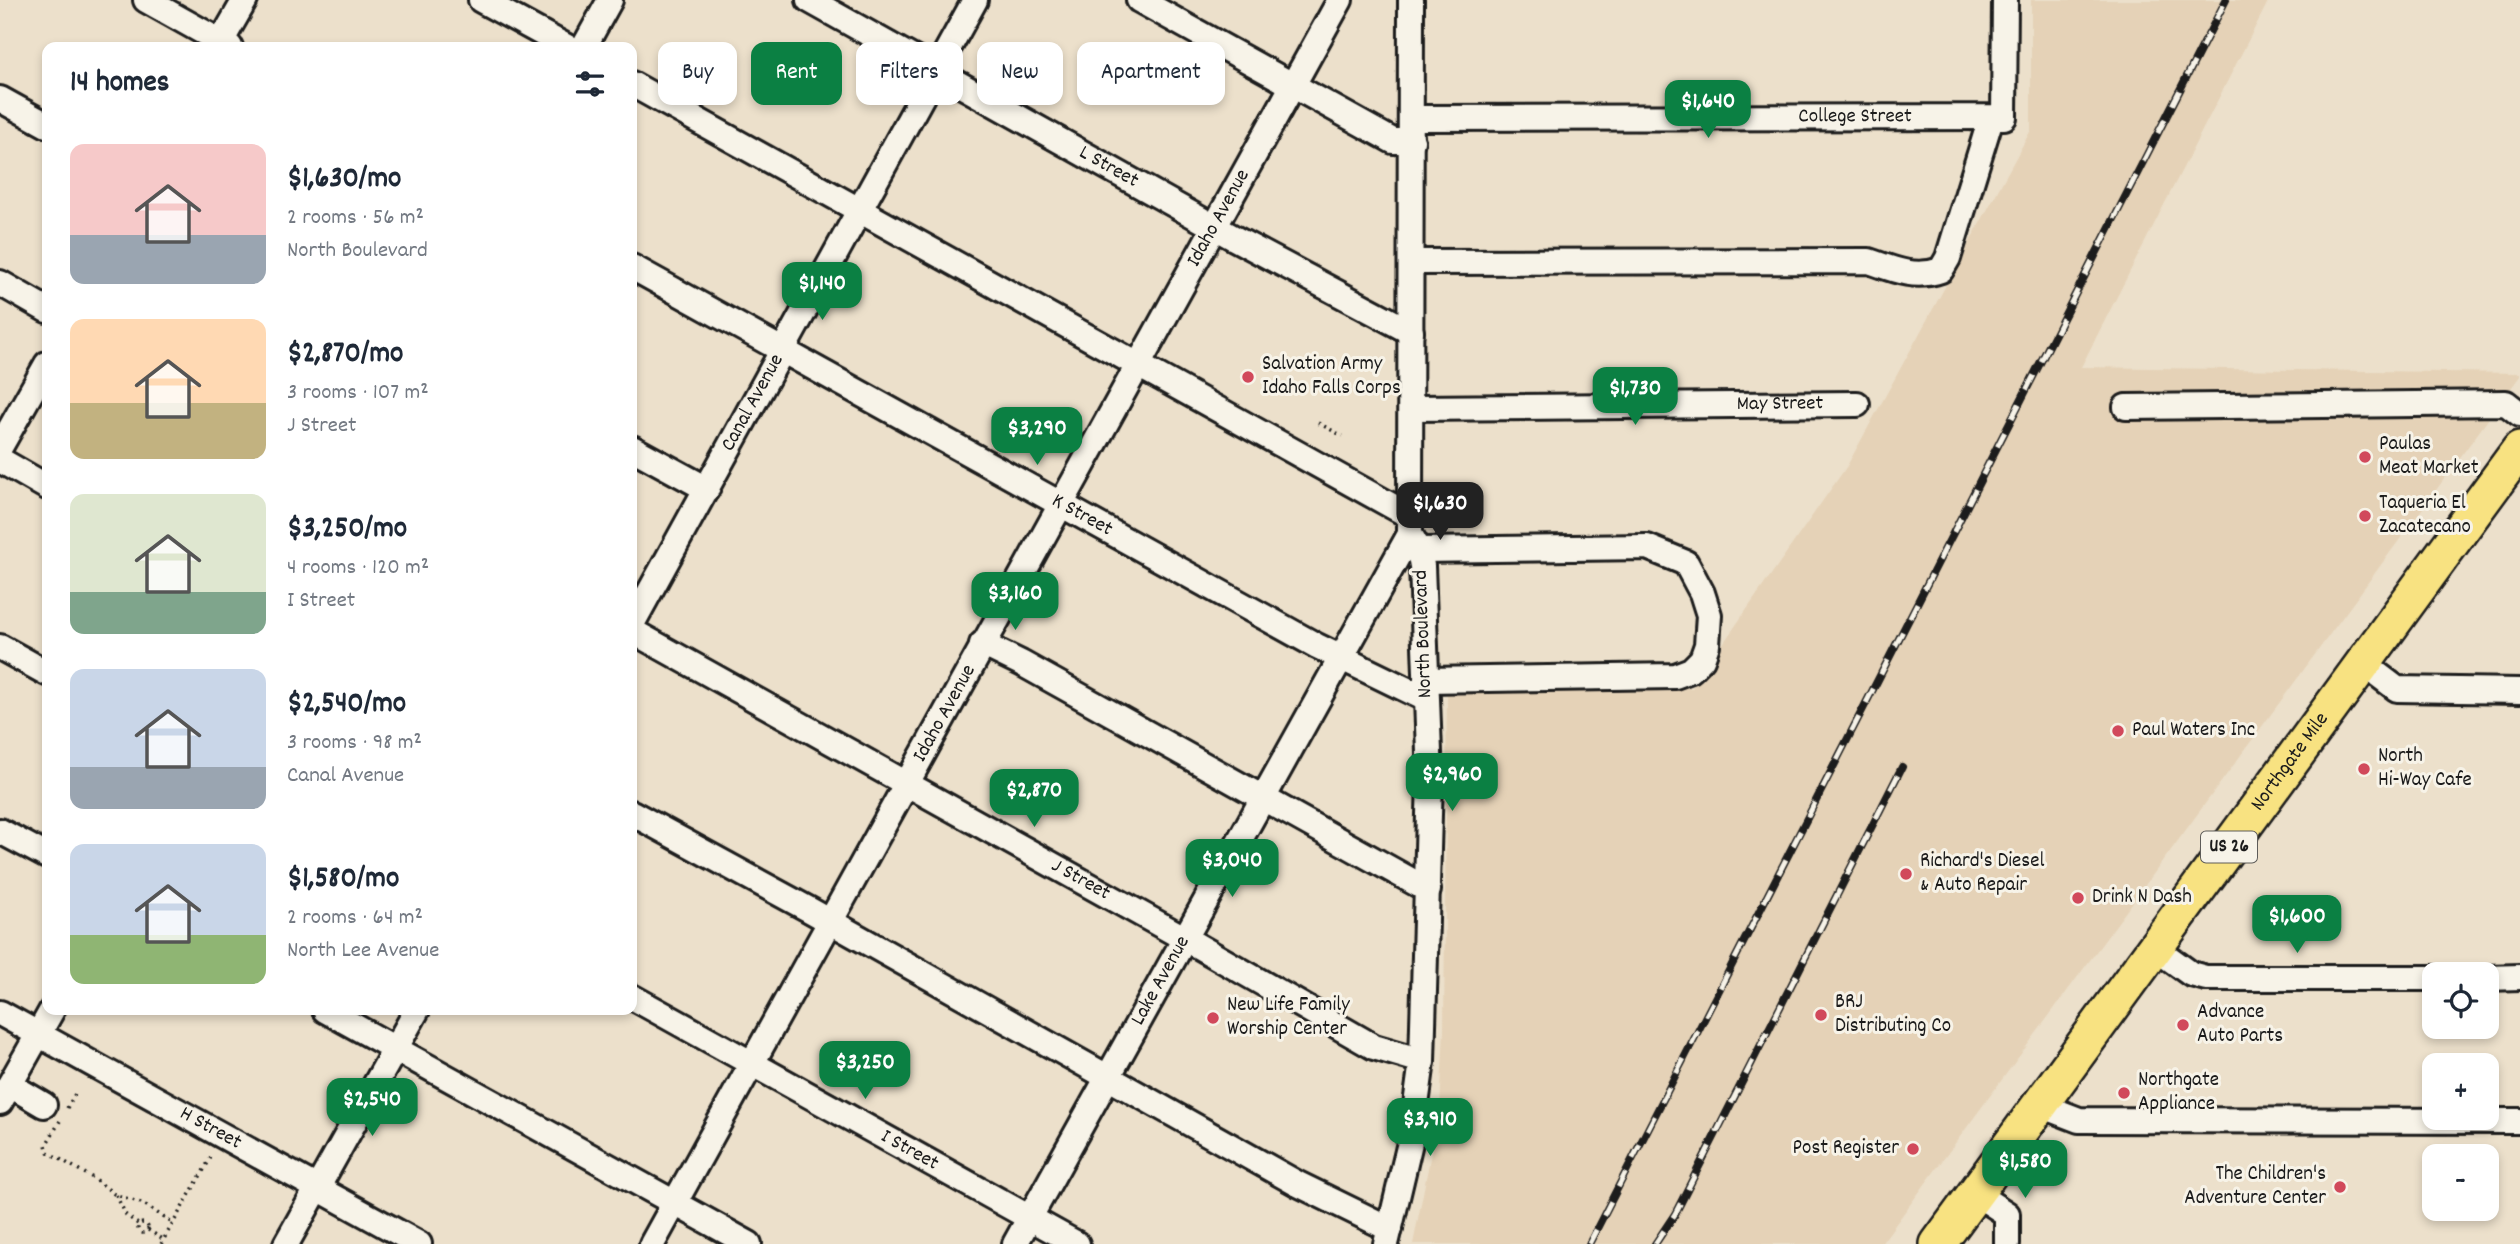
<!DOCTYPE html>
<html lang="en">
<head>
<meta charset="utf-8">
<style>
  :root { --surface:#fff; --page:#f2f2f3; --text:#1f2937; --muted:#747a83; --accent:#0b8043 }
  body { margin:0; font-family:Dekko,sans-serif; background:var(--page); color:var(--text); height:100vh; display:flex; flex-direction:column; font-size:26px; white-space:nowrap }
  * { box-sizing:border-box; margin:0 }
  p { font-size:23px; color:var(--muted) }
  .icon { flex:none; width:38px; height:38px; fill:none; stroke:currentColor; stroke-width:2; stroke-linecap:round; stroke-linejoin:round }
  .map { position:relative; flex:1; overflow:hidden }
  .drawer { position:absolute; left:42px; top:42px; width:595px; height:973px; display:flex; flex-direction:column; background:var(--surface); border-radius:14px; box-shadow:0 4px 10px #0003 }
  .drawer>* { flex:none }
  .banner { position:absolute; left:658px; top:42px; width:665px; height:63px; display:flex; gap:14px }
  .controls { position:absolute; left:2422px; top:962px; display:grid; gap:14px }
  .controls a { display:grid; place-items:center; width:77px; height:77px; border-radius:14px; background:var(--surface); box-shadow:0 4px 10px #0003; font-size:35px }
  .price { position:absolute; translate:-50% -60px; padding:0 16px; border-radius:14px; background:var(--accent); color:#fff; font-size:23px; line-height:46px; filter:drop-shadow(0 2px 4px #0008) }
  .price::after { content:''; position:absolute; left:50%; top:42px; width:21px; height:16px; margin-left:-10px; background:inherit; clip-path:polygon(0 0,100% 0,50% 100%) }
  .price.on { background:#222; color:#fff }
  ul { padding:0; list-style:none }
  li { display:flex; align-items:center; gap:21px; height:175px; padding:0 28px }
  li span { display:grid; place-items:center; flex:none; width:196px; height:140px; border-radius:14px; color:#555 }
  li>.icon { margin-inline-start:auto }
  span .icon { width:84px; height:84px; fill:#fffc; stroke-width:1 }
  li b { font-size:30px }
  h2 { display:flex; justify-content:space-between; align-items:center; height:84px; padding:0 28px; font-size:30px }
  .tag { padding:0 24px; border-radius:14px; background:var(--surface); box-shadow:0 4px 10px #0003; font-size:24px; line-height:63px }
  .tag.on { background:var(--accent); color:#fff }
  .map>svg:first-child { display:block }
  .built { fill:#e5d2b7 }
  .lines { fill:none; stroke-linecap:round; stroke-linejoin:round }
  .minor-casing { stroke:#1c1c1c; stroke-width:30 }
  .highway-casing { stroke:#1c1c1c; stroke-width:40 }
  .path { stroke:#1c1c1c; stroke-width:3.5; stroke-dasharray:2 5; stroke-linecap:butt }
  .minor { stroke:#f7f3e8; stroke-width:24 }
  .highway { stroke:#f8e281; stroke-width:35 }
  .rail-casing { stroke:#1c1c1c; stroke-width:8 }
  .rail { stroke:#f7f3e8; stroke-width:5; stroke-dasharray:16; stroke-linecap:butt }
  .poi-dot { fill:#d1495b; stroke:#f7f3e8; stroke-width:2.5 }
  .labels { text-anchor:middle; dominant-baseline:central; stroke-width:6; stroke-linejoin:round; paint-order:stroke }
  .shield { fill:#f7f3e8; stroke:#5e5c59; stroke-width:2 }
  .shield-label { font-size:19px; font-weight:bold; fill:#1c1c1c }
  .street-label { font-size:21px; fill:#1c1c1c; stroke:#f7f3e8 }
  .poi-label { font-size:21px; fill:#1c1c1c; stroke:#f7f3e8; text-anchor:start }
</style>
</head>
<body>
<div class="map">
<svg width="2520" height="1244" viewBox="0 0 2520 1244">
  <rect width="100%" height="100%" fill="#ece0cb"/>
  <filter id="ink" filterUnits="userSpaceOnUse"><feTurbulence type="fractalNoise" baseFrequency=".0143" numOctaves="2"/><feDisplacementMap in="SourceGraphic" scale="14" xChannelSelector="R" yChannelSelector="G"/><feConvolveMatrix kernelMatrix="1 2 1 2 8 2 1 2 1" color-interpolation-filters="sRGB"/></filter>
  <g filter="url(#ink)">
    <polygon class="built" points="2031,0 2269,0 2081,367 2520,373 2520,376 1881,1244 1413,1244 1440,1108 1444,1031 1447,688 1692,688 1847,466 2031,130"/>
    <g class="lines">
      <defs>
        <g id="minor">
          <polyline points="146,0 230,47"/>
          <polyline points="481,0 567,47"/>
          <path id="s1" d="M809,0l425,238 177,94"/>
          <polyline points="1139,0 1384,136 1393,141 1412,141"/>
          <polyline points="218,47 245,0"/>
          <polyline points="584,47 610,0"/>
          <polyline points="632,84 1410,516"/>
          <polyline points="0,99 47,125"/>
          <path id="s2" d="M1412,118l592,-1 1,-117"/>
          <path d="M1411,262l458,-1c25,9 46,18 72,9l7,-12 43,-140"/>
          <path id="s3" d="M632,267l685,379 109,53"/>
          <polyline points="0,283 47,310"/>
          <polyline points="2126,407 2506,403 2520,414"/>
          <path id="s4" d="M1411,408l446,-4"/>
          <polyline points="0,447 47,364"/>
          <polyline points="632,448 707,489"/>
          <polyline points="0,460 47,487"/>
          <polyline points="1419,550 1647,547 1686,563 1702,593 1709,615 1707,645 1702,659 1691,670 1675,676 1426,680"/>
          <path id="s5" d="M632,624l343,-624"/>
          <path id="s6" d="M632,631l552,307 190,109 48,14"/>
          <polyline points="982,644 1021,663 1428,890"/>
          <polyline points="0,647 47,673"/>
          <polyline points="2364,664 2397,689 2520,691"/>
          <polyline points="632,813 808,909 1298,1184 1390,1229"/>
          <polyline points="0,831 47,856"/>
          <polyline points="2155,948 2191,974 2206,978 2434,978"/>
          <polyline points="2487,978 2520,977"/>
          <path id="s7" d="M632,997l445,247"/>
          <polyline points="325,1010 749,1244"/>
          <path id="s8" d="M0,1013l419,231"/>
          <polyline points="10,1085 44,1105"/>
          <polyline points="0,1102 52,1010"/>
          <polyline points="2040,1105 2079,1120 2520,1121"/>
          <polyline points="1975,1193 2007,1214 2007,1244"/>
          <polyline points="286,1244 417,1010"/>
          <path id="s9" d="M652,1244l688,-1244"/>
          <path id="s10" d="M1015,1244l395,-710"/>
          <polyline points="1386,1244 1412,1134 1422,1061 1430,779 1422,566 1419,550 1410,534 1411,0"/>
        </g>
        <g id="highway">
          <path id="s11" d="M1938,1244l582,-795"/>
        </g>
      </defs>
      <use href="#minor" class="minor-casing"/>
      <use href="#highway" class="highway-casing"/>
      <g class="path">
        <polyline points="1318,423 1343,436"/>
        <polyline points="67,1108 76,1092"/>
        <polyline points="60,1121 46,1145 48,1152 98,1181 114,1194 144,1204 172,1223"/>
        <polyline points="116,1195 126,1215 139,1225"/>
        <circle cx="143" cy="1228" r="5"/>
        <polyline points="148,1230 163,1239"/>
        <polyline points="161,1244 213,1154"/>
      </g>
      <use href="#minor" class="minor"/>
      <use href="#highway" class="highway"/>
      <defs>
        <g id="rail">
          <polyline points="1589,1244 2226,0"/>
          <polyline points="1655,1244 1675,1214 1902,767"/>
        </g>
      </defs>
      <use href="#rail" class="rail-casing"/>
      <use href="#rail" class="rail"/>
    </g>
  </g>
  <g class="poi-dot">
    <circle cx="1248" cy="377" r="7"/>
    <circle cx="2365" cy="457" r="7"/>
    <circle cx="2365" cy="516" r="7"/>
    <circle cx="2118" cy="731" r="7"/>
    <circle cx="2364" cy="769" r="7"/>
    <circle cx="1906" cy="874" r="7"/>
    <circle cx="2078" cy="898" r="7"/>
    <circle cx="1821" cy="1015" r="7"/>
    <circle cx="1213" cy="1018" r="7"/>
    <circle cx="2183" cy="1025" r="7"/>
    <circle cx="2124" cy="1093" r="7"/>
    <circle cx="1913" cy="1149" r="7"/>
    <circle cx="2340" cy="1187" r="7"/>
  </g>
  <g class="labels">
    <rect class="shield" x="2201" y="831.5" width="56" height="31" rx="5"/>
    <g class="shield-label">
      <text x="2229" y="847">US 26</text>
    </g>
    <g class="street-label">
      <text stroke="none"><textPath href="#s2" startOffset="443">College Street</textPath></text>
      <text stroke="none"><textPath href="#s1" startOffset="343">L Street</textPath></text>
      <text stroke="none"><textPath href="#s9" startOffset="1172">Idaho Avenue</textPath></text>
      <text stroke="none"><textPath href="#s5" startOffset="252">Canal Avenue</textPath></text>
      <text stroke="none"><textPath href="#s4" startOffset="369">May Street</textPath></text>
      <text stroke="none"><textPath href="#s3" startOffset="514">K Street</textPath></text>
      <text transform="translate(1424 634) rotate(-92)">North Boulevard</text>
      <text stroke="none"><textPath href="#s9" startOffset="606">Idaho Avenue</textPath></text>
      <text stroke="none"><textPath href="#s11" startOffset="597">Northgate Mile</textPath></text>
      <text stroke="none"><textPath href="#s6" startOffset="513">J Street</textPath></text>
      <text stroke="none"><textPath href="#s10" startOffset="301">Lake Avenue</textPath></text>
      <text stroke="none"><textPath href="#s8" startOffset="240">H Street</textPath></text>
      <text stroke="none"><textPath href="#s7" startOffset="317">I Street</textPath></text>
    </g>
    <g class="poi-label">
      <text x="1262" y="365">Salvation Army<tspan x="1262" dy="24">Idaho Falls Corps</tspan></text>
      <text x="2379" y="445">Paulas<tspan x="2379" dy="24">Meat Market</tspan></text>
      <text x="2379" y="504">Taqueria El<tspan x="2379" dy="24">Zacatecano</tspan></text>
      <text x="2132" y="731">Paul Waters Inc</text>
      <text x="2378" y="757">North<tspan x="2378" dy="24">Hi-Way Cafe</tspan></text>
      <text x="1920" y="862">Richard's Diesel<tspan x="1920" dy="24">&amp; Auto Repair</tspan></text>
      <text x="2092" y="898">Drink N Dash</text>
      <text x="1835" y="1003">BRJ<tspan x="1835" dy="24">Distributing Co</tspan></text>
      <text x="1227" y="1006">New Life Family<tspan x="1227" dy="24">Worship Center</tspan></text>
      <text x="2197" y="1013">Advance<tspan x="2197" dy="24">Auto Parts</tspan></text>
      <text x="2138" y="1081">Northgate<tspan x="2138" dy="24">Appliance</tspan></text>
      <text x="1899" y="1149" text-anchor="end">Post Register</text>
      <text x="2326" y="1175" text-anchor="end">The Children's<tspan x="2326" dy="24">Adventure Center</tspan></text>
    </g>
  </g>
</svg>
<div class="controls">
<a><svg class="icon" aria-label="locate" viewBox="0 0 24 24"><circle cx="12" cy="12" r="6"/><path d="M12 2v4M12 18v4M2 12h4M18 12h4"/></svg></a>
<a>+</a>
<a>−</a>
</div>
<b class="price" style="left:1708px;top:140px">$1,640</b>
<b class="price" style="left:822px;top:322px">$1,140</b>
<b class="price" style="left:1635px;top:427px">$1,730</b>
<b class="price" style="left:1037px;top:467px">$3,290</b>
<b class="price on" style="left:1440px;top:542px">$1,630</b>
<b class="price" style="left:1015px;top:632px">$3,160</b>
<b class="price" style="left:1452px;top:813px">$2,960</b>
<b class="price" style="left:1034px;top:829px">$2,870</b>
<b class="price" style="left:1232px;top:899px">$3,040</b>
<b class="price" style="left:2297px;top:955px">$1,600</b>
<b class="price" style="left:865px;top:1101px">$3,250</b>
<b class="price" style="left:372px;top:1138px">$2,540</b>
<b class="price" style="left:1430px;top:1158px">$3,910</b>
<b class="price" style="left:2025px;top:1200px">$1,580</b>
<div class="banner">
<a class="tag">Buy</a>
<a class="tag on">Rent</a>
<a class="tag">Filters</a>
<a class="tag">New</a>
<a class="tag">Apartment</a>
</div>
<section class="drawer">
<h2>14 homes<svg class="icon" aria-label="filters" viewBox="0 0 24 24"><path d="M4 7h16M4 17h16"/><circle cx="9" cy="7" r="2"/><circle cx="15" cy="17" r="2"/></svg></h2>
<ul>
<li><span style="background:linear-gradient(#f6c9c9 65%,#9aa5b1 0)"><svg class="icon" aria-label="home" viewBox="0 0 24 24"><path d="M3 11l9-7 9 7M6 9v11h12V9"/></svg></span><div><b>$1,630/mo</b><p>2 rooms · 56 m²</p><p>North Boulevard</p></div></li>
<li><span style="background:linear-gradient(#ffd9b3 60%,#c2b280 0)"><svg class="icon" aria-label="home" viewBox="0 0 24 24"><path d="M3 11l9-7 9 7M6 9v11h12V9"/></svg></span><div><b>$2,870/mo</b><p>3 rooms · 107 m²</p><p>J Street</p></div></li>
<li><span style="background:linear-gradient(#dfe7d0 70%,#7fa58c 0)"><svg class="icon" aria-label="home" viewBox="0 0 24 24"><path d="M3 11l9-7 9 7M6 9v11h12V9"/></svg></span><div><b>$3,250/mo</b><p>4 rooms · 120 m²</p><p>I Street</p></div></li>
<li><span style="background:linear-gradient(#c9d6e8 70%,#9aa5b1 0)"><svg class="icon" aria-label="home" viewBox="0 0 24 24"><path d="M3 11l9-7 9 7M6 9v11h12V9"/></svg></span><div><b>$2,540/mo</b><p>3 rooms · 98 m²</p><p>Canal Avenue</p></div></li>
<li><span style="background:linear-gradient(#c9d6e8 65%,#8fb573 0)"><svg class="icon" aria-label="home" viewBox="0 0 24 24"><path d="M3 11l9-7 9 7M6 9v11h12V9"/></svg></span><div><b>$1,580/mo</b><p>2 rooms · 64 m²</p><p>North Lee Avenue</p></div></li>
</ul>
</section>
</div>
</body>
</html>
